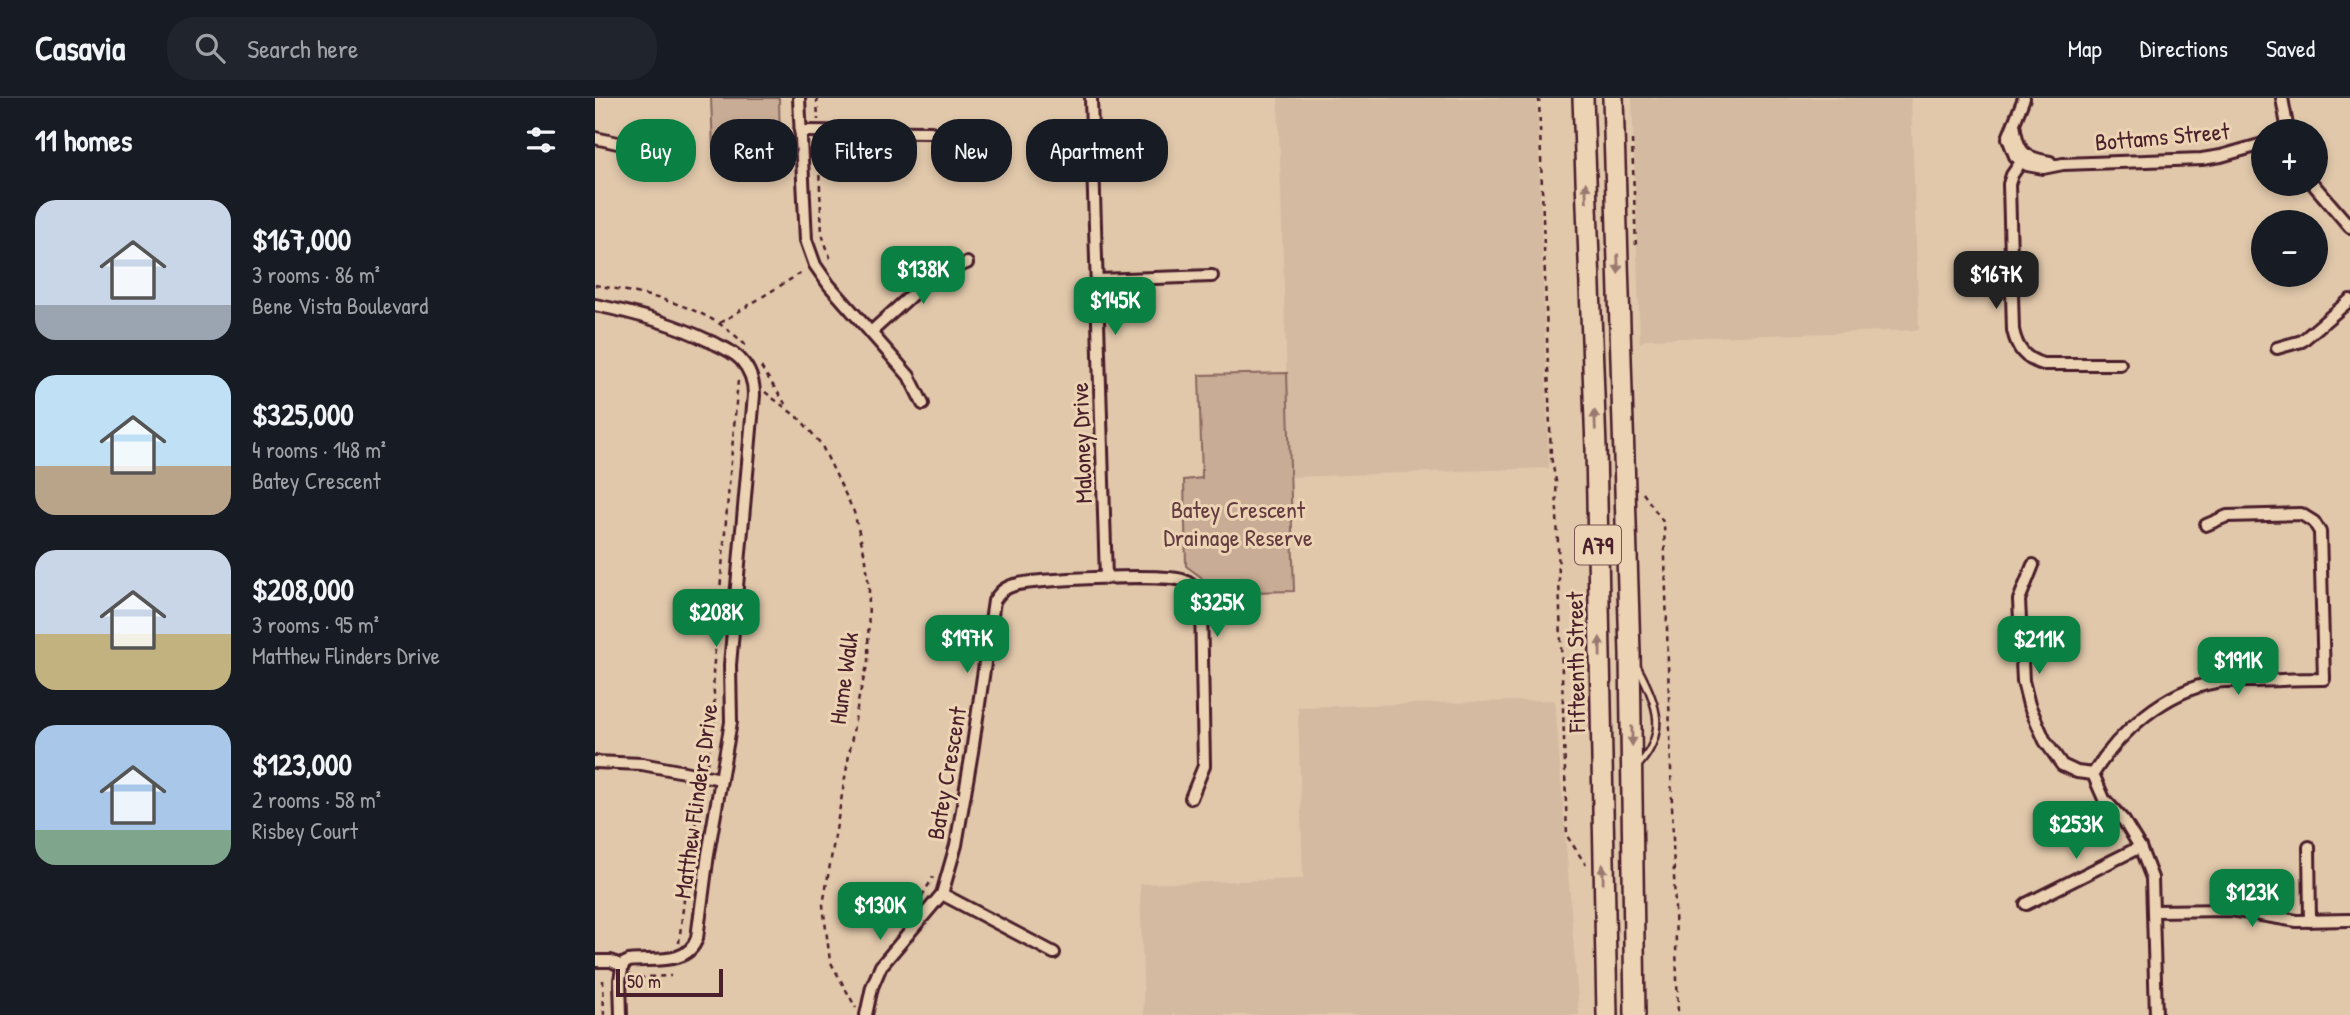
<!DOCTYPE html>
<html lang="en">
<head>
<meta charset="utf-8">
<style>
  :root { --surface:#171b24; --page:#20242c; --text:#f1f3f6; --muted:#9ea1a6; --line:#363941; --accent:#0b8043 }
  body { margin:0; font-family:"Patrick Hand",sans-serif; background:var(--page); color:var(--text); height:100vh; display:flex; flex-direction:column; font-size:26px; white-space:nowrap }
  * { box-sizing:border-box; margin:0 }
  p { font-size:23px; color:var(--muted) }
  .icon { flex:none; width:38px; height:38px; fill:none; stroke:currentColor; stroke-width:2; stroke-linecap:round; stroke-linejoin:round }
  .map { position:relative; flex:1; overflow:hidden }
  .drawer { display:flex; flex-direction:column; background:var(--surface); width:595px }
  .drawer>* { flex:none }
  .guide { position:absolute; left:21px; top:21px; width:665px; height:63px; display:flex; gap:14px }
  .tools { position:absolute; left:1656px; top:21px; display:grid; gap:14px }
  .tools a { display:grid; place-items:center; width:77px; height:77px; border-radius:50%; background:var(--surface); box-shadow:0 4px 10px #0003; font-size:35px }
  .scale { position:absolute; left:21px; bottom:18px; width:107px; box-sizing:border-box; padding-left:7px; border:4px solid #4a1f2b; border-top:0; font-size:19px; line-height:24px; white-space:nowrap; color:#4a1f2b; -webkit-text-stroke:5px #ebd3b3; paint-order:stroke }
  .price { position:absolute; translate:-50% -60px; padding:0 16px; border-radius:14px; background:var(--accent); color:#fff; font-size:23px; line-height:46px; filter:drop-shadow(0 2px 4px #0008) }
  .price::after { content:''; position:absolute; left:50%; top:42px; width:21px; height:16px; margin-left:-10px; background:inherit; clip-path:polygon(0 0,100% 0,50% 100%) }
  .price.active { background:#222; color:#fff }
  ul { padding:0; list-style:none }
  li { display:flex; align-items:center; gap:21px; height:175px; padding:0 35px }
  li span { display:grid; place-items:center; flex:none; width:196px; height:140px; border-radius:21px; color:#555 }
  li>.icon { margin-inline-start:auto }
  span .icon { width:84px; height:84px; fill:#fffc; stroke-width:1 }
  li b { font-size:30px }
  h2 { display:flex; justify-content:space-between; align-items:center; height:84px; padding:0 35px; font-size:30px }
  .pill { padding:0 24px; border-radius:28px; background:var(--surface); box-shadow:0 4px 10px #0003; font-size:24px; line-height:63px }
  .pill.active { background:var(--accent); color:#fff }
  header { display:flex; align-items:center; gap:42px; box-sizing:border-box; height:98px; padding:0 35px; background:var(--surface); border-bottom:2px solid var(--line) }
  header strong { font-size:33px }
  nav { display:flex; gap:38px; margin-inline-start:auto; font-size:24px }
  .search { width:490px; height:63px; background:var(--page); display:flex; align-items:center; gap:18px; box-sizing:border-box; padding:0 24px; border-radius:28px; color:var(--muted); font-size:26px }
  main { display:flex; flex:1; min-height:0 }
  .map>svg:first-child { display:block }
  .built { fill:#d4baa0 }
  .green { fill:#c8ac95; stroke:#896660; stroke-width:2 }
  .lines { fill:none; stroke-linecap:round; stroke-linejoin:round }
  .service-casing { stroke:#4a1f2b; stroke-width:10 }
  .minor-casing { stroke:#4a1f2b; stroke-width:16 }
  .trunk-casing { stroke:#4a1f2b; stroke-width:24 }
  .path { stroke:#4a1f2b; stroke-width:2.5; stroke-dasharray:5 5; stroke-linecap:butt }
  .service { stroke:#ebd3b3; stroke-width:5 }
  .minor { stroke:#ebd3b3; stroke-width:10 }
  .trunk { stroke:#ebd3b3; stroke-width:19 }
  .oneway { fill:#9a796f }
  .labels { text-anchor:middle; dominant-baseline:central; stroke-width:6; stroke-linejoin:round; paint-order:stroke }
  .shield { fill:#ebd3b3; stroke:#7a5554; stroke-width:2 }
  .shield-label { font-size:23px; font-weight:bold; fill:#4a1f2b }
  .street-label { font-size:24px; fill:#4a1f2b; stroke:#ebd3b3 }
  .park-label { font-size:24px; fill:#633b40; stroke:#ebd3b3 }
</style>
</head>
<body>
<header>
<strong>Casavia</strong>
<div class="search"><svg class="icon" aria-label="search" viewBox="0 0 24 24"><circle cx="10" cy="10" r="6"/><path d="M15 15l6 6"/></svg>Search here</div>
<nav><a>Map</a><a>Directions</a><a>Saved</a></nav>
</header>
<main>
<section class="drawer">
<h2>11 homes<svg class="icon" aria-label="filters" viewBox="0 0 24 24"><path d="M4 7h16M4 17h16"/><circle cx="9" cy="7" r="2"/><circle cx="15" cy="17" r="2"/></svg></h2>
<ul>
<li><span style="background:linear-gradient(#c9d6e8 75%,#9aa5b1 0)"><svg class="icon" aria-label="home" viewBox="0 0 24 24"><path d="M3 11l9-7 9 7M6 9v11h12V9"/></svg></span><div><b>$167,000</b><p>3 rooms · 86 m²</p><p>Bene Vista Boulevard</p></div></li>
<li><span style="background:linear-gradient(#bfe0f5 65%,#b9a48a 0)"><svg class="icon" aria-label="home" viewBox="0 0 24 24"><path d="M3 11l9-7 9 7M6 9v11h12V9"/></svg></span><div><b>$325,000</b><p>4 rooms · 148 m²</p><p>Batey Crescent</p></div></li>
<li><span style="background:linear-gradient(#c9d6e8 60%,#c2b280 0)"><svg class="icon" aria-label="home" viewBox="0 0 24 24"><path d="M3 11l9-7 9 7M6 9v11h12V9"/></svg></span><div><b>$208,000</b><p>3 rooms · 95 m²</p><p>Matthew Flinders Drive</p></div></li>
<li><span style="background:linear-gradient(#a9c7e8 75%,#7fa58c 0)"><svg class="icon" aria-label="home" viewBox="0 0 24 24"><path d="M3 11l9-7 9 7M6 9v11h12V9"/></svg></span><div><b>$123,000</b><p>2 rooms · 58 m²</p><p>Risbey Court</p></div></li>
</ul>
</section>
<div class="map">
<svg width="1755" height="917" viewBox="0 0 1755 917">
  <rect width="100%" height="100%" fill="#e1c8ab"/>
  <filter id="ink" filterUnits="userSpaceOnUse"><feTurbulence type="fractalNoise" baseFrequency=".0143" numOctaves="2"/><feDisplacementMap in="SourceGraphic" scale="14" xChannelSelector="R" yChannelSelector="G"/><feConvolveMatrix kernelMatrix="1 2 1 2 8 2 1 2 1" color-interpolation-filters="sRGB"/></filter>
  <g filter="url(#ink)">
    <g class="built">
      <polygon points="683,0 942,0 954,370 695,379"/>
      <polygon points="1037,0 1316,0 1324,232 1053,241 1045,245"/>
      <polygon points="960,602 984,917 549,917 545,786 708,781 703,609"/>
    </g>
    <g class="green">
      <polygon points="116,0 184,0 185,47 118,50"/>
      <polygon points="692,275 699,493 617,495 606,479 591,468 589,382 607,380 604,277"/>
    </g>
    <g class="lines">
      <defs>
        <path id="service" d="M1042,669c31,-34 21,-62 1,-99"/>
        <g id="minor">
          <polyline points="204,0 211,142 220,167 234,187 314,278 328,306"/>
          <polyline points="496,0 511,480"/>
          <polyline points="1429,0 1413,40 1420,58 1432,67 1448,70 1468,66 1607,61 1626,58 1668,46"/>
          <polyline points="1687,0 1693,33"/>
          <path d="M1419,26c4,28 8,33 36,38"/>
          <polyline points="205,33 336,34"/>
          <polyline points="0,40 27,46"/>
          <path d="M1430,58l-13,19 -3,9 4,146c4,19 12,29 30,34h77"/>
          <polyline points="1718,86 1755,129"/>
          <polyline points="502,182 617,178"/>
          <path d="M0,207c40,8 77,18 114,36 11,5 24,10 32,19 9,10 13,22 13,35l-24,270 1,57 -23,132 -11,84c-9,28 -45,20 -68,23l-6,3 -3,16 1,35"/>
          <polyline points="276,234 341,175 372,165"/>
          <polyline points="1682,250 1707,243 1755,202"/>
          <polyline points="1438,467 1424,502 1428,583 1434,607 1450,643 1467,667 1482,674 1498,676"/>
          <polyline points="0,664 47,666 126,681"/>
          <polyline points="1714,749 1715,823"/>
          <polyline points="347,796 459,855"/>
          <polyline points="1431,806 1545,749"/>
          <polyline points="1558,813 1636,812 1702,823 1755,822"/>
          <polyline points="0,863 16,863 27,868"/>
          <path d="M271,917l6,-28 9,-21 61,-72 14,-49 16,-93 22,-151c6,-9 10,-13 20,-16 21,-6 155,-12 171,-4 10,5 12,12 16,22l3,163 -13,32"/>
          <path d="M1561,917l-4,-137 -12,-31 -16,-26 -20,-22 -11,-25c27,-43 72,-83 123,-92 12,-2 26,-1 38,-1 23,-1 47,-2 70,-2l-4,-147 -6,-10 -13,-8 -74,2 -21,9"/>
        </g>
        <g id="trunk">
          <polyline points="988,0 1001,350 1012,917"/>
          <polyline points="1018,0 1035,555 1040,917"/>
        </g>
      </defs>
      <use href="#service" class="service-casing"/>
      <use href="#minor" class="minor-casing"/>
      <use href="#trunk" class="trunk-casing"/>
      <g class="path">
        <polyline points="222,0 223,22"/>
        <polyline points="944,0 956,359 961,383 972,738 991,767"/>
        <polyline points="1037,42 1041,150"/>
        <polyline points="223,47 227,136 235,159 230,162"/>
        <path d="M0,187c54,10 114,20 152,62"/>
        <polyline points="125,225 209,173"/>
        <polyline points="166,269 191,307"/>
        <polyline points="170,294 206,322 226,346 259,414 271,462 274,491 273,564 264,599 228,807 235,863 261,910"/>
        <polyline points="1048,395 1069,425 1083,917"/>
        <polyline points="112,666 120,619 118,575 143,282"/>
        <polyline points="327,798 338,779"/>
        <polyline points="84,845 93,767 107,689"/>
        <polyline points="35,884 50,879 76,878"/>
        <polyline points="9,917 8,881 11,882"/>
      </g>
      <use href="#service" class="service"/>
      <use href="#minor" class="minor"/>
      <use href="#trunk" class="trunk"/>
    </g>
    <defs><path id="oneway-solid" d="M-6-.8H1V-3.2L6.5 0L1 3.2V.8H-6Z" transform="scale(1.75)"/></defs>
    <g class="oneway">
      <use href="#oneway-solid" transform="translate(991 94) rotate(-92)"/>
      <use href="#oneway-solid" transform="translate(1023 166) rotate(88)"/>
      <use href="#oneway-solid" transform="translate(1000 322) rotate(-92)"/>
      <use href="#oneway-solid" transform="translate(1005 549) rotate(-91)"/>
      <use href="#oneway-solid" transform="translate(1037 638) rotate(89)"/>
      <use href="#oneway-solid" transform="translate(1008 776) rotate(-91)"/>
    </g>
  </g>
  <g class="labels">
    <rect class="shield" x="980" y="427.5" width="46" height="39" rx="5"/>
    <g class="shield-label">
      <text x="1003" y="447">A79</text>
    </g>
    <g class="street-label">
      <text transform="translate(1567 38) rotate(-5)">Bottams Street</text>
      <text transform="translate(486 345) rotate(-92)">Maloney Drive</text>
      <text transform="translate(980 564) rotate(-91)">Fifteenth Street</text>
      <text transform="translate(248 580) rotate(-82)">Hume Walk</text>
      <text transform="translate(351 675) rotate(-80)">Batey Crescent</text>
      <text transform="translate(100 703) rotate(-82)">Matthew Flinders Drive</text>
    </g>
    <g class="park-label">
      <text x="643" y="411">Batey Crescent<tspan x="643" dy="28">Drainage Reserve</tspan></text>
    </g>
  </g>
</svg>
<div class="tools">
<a>+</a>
<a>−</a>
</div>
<div class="scale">50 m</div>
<b class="price" style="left:328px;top:208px">$138K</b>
<b class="price active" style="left:1401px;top:213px">$167K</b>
<b class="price" style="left:520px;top:239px">$145K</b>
<b class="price" style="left:622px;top:541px">$325K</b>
<b class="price" style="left:121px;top:551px">$208K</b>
<b class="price" style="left:372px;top:577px">$197K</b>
<b class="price" style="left:1444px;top:578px">$211K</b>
<b class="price" style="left:1643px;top:599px">$191K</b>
<b class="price" style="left:1481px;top:763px">$253K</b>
<b class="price" style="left:1657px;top:831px">$123K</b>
<b class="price" style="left:285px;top:844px">$130K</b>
<div class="guide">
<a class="pill active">Buy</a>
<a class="pill">Rent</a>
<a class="pill">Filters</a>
<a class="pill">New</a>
<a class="pill">Apartment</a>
</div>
</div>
</main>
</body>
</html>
